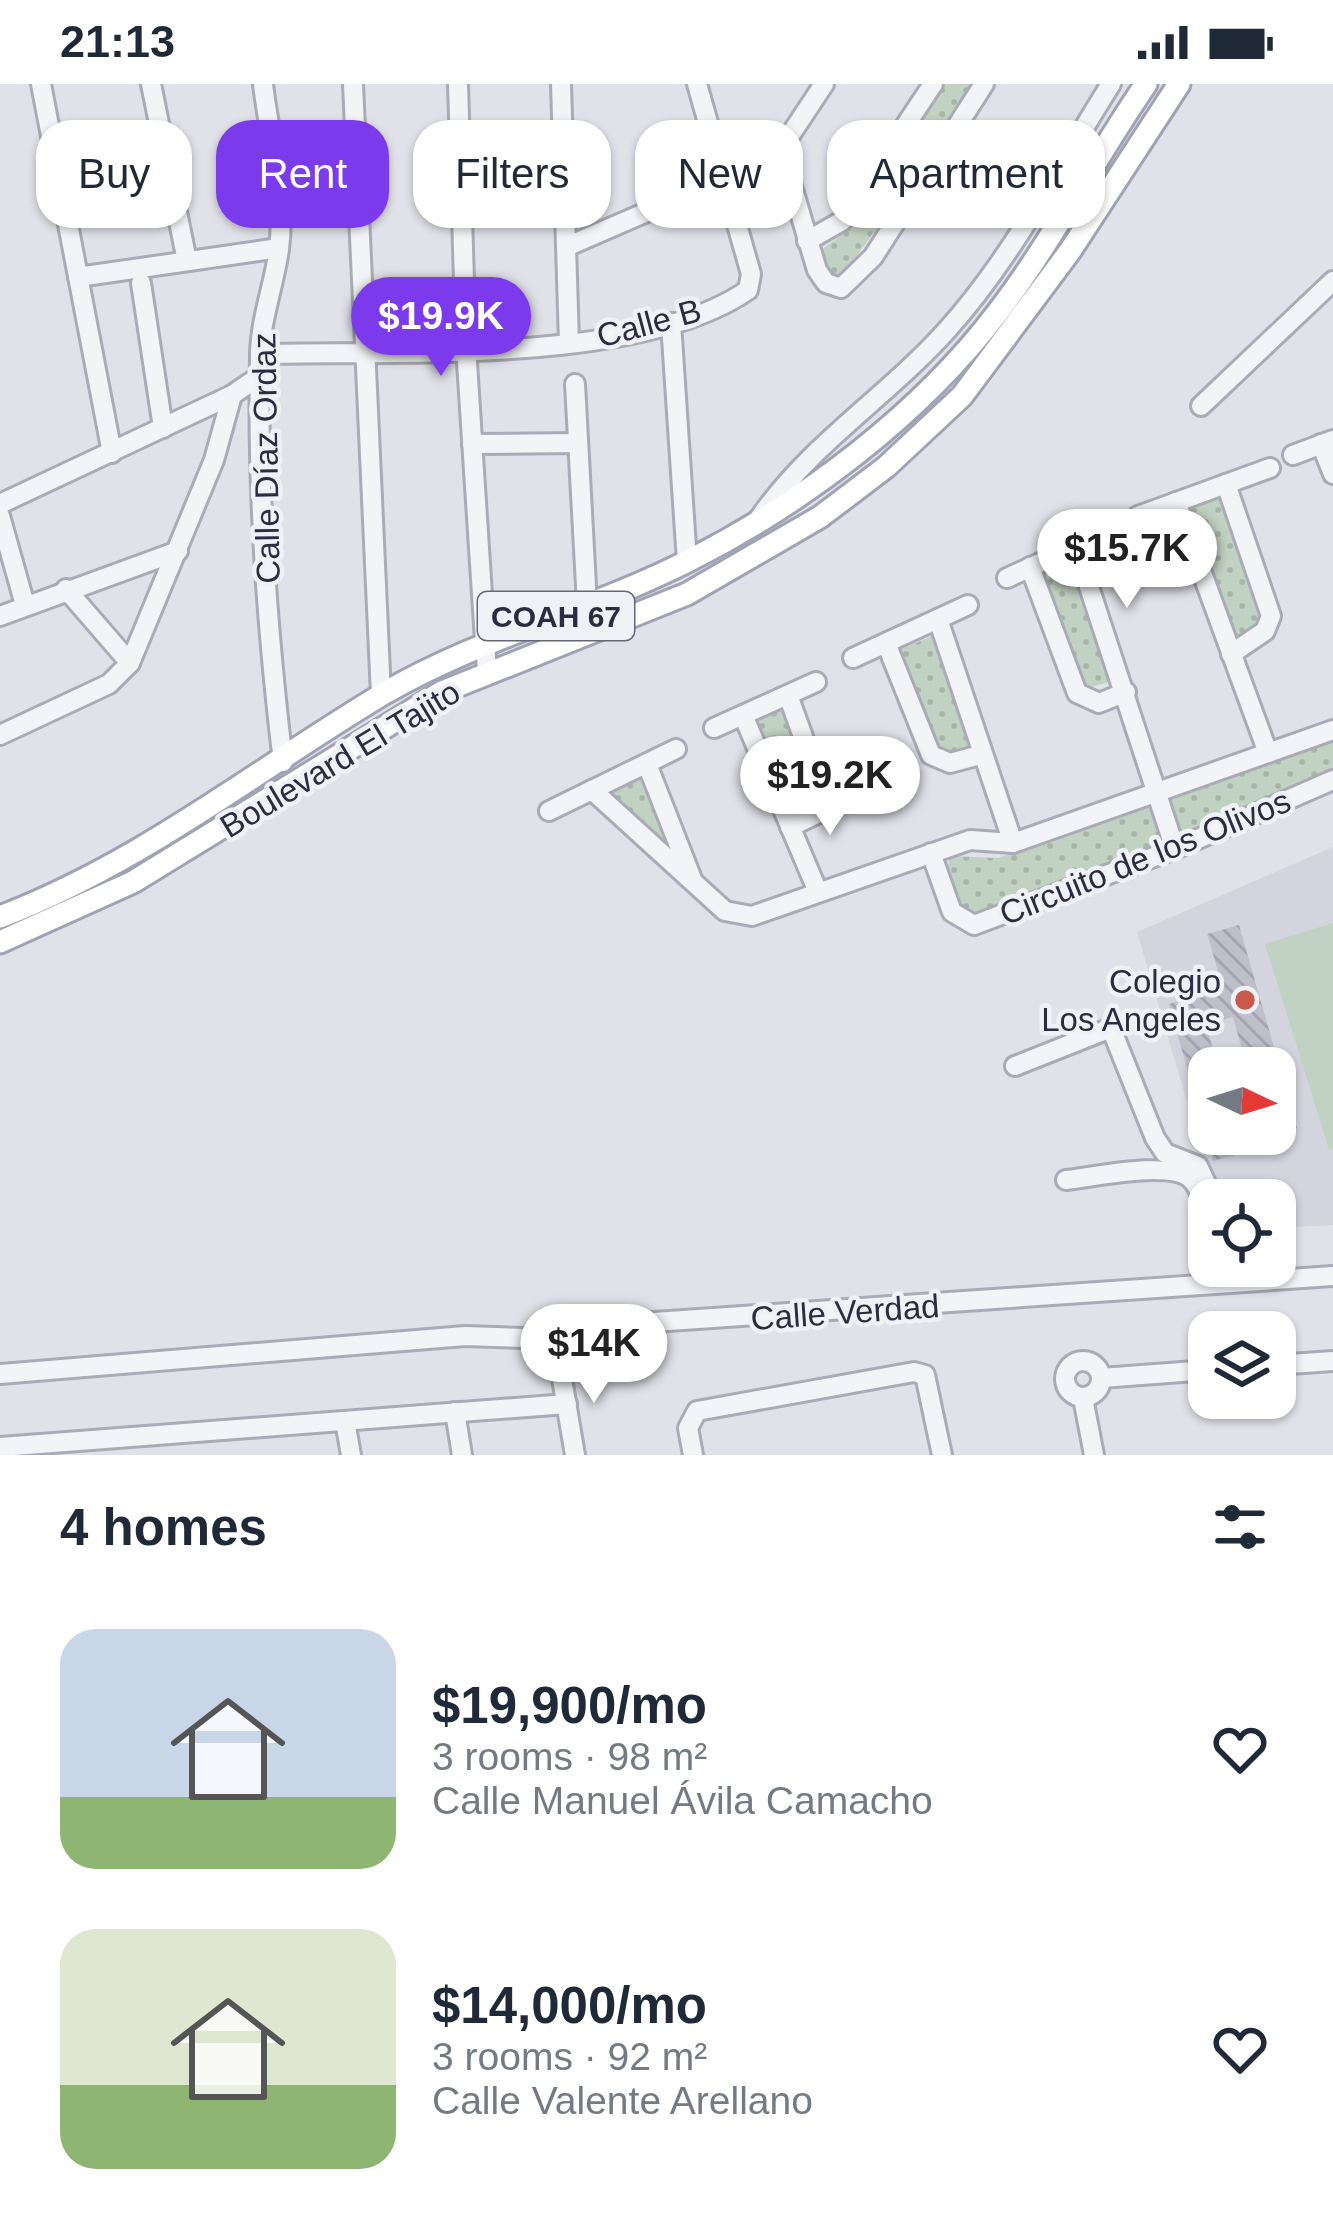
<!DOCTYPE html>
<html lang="en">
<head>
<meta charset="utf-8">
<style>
  :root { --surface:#fff; --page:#f6f6f7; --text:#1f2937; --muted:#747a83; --accent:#7c3aed }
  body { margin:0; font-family:Helvetica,sans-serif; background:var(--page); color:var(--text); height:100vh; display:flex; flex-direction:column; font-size:45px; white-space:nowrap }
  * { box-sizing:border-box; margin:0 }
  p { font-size:39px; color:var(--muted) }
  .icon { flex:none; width:66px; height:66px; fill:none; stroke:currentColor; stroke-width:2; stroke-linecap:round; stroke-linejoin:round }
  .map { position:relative; height:1371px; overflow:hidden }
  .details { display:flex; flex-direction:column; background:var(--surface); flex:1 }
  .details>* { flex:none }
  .hud { position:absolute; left:36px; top:36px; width:1263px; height:108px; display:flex; gap:24px }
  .needle { width:78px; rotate:94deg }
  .buttons { position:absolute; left:1188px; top:963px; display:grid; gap:24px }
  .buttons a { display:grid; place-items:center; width:108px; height:108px; border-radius:24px; background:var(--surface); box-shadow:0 3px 9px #0004; font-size:60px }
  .price { position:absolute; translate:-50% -102px; padding:0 27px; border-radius:42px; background:#fff; color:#222; font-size:39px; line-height:78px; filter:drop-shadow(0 3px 6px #0008) }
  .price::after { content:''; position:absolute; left:50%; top:72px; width:36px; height:27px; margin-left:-18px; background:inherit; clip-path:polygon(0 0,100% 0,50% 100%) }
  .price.active { background:var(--accent); color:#fff }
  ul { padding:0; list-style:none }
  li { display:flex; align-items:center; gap:36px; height:300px; padding:0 60px }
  li span { display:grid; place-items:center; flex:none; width:336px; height:240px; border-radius:36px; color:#555 }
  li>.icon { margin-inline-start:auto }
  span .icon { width:144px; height:144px; fill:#fffc; stroke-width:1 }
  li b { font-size:51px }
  h2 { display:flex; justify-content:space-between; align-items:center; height:144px; padding:0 60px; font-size:51px }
  .chip { padding:0 42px; border-radius:36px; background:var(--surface); box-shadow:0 3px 9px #0004; font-size:42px; line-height:108px }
  .chip.active { background:var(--accent); color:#fff }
  .status { display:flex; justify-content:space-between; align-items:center; height:84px; padding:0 60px; background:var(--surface); direction:ltr }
  .status svg { height:33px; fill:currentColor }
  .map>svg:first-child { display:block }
  .built { fill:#d3d4de; fill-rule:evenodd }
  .grass { fill:url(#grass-dots) }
  .garden { fill:#c2d2c2 }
  .building { fill:url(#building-back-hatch) }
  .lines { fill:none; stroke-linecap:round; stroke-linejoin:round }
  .minor-casing { stroke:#aaabb6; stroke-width:24 }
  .major-casing { stroke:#a0a3b4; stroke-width:27 }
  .minor { stroke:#f3f4f7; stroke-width:18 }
  .major { stroke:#fff; stroke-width:21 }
  .poi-dot { fill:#c9594a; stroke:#f0f1f6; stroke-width:4.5 }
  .labels { text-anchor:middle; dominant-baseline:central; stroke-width:9; stroke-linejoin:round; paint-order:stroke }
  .shield { fill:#f0f1f6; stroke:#656777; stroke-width:3 }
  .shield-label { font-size:30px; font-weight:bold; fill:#2a2c40 }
  .street-label { font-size:33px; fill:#2a2c40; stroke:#f0f1f6 }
  .poi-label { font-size:33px; fill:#2a2c40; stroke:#f0f1f6; text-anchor:end }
</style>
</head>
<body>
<div class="status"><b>21:13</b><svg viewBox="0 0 49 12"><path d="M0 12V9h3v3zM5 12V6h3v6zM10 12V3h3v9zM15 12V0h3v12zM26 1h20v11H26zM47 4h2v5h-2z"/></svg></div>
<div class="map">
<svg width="1333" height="1371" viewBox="0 0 1333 1371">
  <defs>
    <pattern id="grass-dots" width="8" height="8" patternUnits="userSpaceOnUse" patternTransform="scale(3)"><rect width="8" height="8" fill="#c2d2c2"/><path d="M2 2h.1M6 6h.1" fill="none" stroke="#a7b4a8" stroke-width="1.8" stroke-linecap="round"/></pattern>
    <pattern id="building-back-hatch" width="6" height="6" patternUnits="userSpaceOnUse" patternTransform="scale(3)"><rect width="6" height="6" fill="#bebfcb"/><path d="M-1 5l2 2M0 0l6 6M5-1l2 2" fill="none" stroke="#a3a4af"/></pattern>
  </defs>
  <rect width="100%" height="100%" fill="#e1e2e9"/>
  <path class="built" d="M1333,763v378l-58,3v-28h-59l-79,-268zM1209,984h66v66h-66z"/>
  <g class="grass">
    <polygon points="945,0 980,0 843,191 831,191 820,177 821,166 846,148"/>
    <polygon points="1223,408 1264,540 1231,555 1180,423"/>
    <polygon points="1075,482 1109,598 1085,605 1043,496"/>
    <polygon points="937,550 975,669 940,671 895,568"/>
    <polygon points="785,617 818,711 816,722 793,730 750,633"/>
    <polygon points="1333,655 1333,684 1162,760 979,829 960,825 947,785 950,772 998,774"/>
    <polygon points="648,690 683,783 602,712"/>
  </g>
  <polygon class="garden" points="1333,839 1333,1065 1329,1066 1265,860"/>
  <polygon class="building" points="1239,841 1297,1044 1275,1050 1275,984 1247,984 1233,933 1206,940 1218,984 1209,984 1209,1050 1232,1050 1238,1070 1213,1077 1169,920 1223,904 1207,850"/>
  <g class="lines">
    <defs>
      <g id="minor">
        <polyline points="41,0 112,369"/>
        <polyline points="151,0 187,177"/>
        <path d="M263,0c6,52 23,113 16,165 -5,37 -19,71 -19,108 -3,135 7,272 23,405"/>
        <polyline points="353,0 381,611"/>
        <polyline points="458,0 466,263 487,588"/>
        <polyline points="561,0 569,259"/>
        <polyline points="824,0 781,65 817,186 826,199 841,204 873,173 984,0"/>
        <polyline points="807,157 842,137 933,0"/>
        <polyline points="566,163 725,94"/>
        <polyline points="78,193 279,164"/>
        <polyline points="141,199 163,344"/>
        <polyline points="671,239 687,478"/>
        <path d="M260,270c133,-4 378,12 488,-64l3,-16 -54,-190"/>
        <polyline points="575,300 587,520"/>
        <polyline points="1201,322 1333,197"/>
        <polyline points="472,360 578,359"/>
        <polyline points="1321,360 1333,390"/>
        <polyline points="1293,371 1333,356"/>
        <polyline points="1226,400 1271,532 1265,547 1231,570"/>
        <polyline points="1176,418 1268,669"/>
        <polyline points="0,420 232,311 260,292"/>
        <polyline points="0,432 25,521"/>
        <polyline points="1138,432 1270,384"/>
        <path d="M758,436c52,-76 128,-122 189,-190 65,-72 112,-164 164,-246"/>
        <polyline points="1076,463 1175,765"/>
        <polyline points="1030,483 1077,609 1099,619 1126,608"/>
        <polyline points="1007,494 1097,453"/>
        <polyline points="66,505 130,579"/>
        <polyline points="0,532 178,467"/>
        <polyline points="938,535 1013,759"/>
        <polyline points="886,559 931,671 950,679 980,671"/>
        <polyline points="853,574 968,521"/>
        <polyline points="788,611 824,711 821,728 790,743"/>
        <polyline points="743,631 818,808"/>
        <polyline points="714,644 816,598"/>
        <polyline points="0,651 109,600 130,579 214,376 232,311"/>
        <polyline points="647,680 692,795"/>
        <polyline points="592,706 725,827 752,832 970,756 1013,759 1333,646"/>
        <polyline points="549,727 676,665"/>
        <polyline points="931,769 952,828 974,841 1175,765 1333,696"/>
        <polyline points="1015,982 1111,944 1155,1054 1165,1069 1198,1082 1214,1116"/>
        <path d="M1066,1096c28,-3 105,-20 125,-1 13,12 14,38 18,55"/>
        <circle cx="1083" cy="1295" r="18"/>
        <polyline points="1275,1281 1333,1277"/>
        <polyline points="560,1283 575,1371"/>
        <polyline points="0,1290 465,1252 552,1255 625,1240 1333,1192"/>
        <polyline points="1101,1294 1209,1286"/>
        <polyline points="1083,1314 1094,1371"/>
        <polyline points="455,1328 462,1371"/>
        <polyline points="345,1337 351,1371"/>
        <polyline points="0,1363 567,1320"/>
        <polyline points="693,1371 688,1344 697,1327 914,1288 925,1291 942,1371"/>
      </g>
      <g id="major">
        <path d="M0,833c143,-55 253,-145 383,-223 97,-57 207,-83 307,-134 114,-58 230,-145 308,-248 55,-72 97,-154 148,-228"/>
        <polyline points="0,858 133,798 442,608 687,510 820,433 886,383 962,312 1070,167 1179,0"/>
      </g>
    </defs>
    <use href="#minor" class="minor-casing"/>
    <use href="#major" class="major-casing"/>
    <use href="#minor" class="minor"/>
    <use href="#major" class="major"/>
  </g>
  <circle class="poi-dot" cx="1245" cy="916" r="12"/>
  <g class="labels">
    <rect class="shield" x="478" y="508" width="156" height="48" rx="9"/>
    <g class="shield-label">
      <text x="556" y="532">COAH 67</text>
    </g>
    <g class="street-label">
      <text transform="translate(649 239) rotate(-15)">Calle B</text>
      <text transform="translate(266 374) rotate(-91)">Calle Díaz Ordaz</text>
      <text transform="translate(340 675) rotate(-31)">Boulevard El Tajito</text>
      <text transform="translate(1145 773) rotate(-22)">Circuito de los Olivos</text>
      <text transform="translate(845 1228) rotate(-4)">Calle Verdad</text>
    </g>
    <g class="poi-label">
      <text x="1221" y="897">Colegio<tspan x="1221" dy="38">Los Angeles</tspan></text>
    </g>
  </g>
</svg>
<div class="buttons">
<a><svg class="needle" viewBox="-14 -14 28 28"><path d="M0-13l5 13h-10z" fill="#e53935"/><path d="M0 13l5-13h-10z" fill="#747a83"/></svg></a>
<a><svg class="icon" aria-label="locate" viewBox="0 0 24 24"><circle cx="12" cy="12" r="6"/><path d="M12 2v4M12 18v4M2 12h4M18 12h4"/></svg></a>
<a><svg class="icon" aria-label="layers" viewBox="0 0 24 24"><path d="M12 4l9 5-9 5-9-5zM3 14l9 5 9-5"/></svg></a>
</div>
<b class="price active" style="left:441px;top:295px">$19.9K</b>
<b class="price" style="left:1127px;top:527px">$15.7K</b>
<b class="price" style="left:830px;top:754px">$19.2K</b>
<b class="price" style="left:594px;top:1322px">$14K</b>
<div class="hud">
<a class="chip">Buy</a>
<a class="chip active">Rent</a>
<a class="chip">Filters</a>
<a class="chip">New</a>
<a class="chip">Apartment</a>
</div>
</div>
<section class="details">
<h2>4 homes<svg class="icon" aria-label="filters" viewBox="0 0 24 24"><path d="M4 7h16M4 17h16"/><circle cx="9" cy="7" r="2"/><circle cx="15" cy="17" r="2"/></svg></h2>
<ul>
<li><span style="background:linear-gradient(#c9d6e8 70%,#8fb573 0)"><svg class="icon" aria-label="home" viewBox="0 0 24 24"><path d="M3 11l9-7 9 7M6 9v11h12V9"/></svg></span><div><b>$19,900/mo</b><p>3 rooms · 98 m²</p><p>Calle Manuel Ávila Camacho</p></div><svg class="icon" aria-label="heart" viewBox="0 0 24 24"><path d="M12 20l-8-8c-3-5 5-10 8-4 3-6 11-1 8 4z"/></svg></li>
<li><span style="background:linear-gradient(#dfe7d0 65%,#8fb573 0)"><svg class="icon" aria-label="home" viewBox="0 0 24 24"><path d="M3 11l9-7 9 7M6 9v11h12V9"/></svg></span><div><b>$14,000/mo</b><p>3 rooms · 92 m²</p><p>Calle Valente Arellano</p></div><svg class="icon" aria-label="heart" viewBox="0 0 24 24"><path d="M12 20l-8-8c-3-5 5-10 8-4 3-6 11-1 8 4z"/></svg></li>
</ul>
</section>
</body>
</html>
